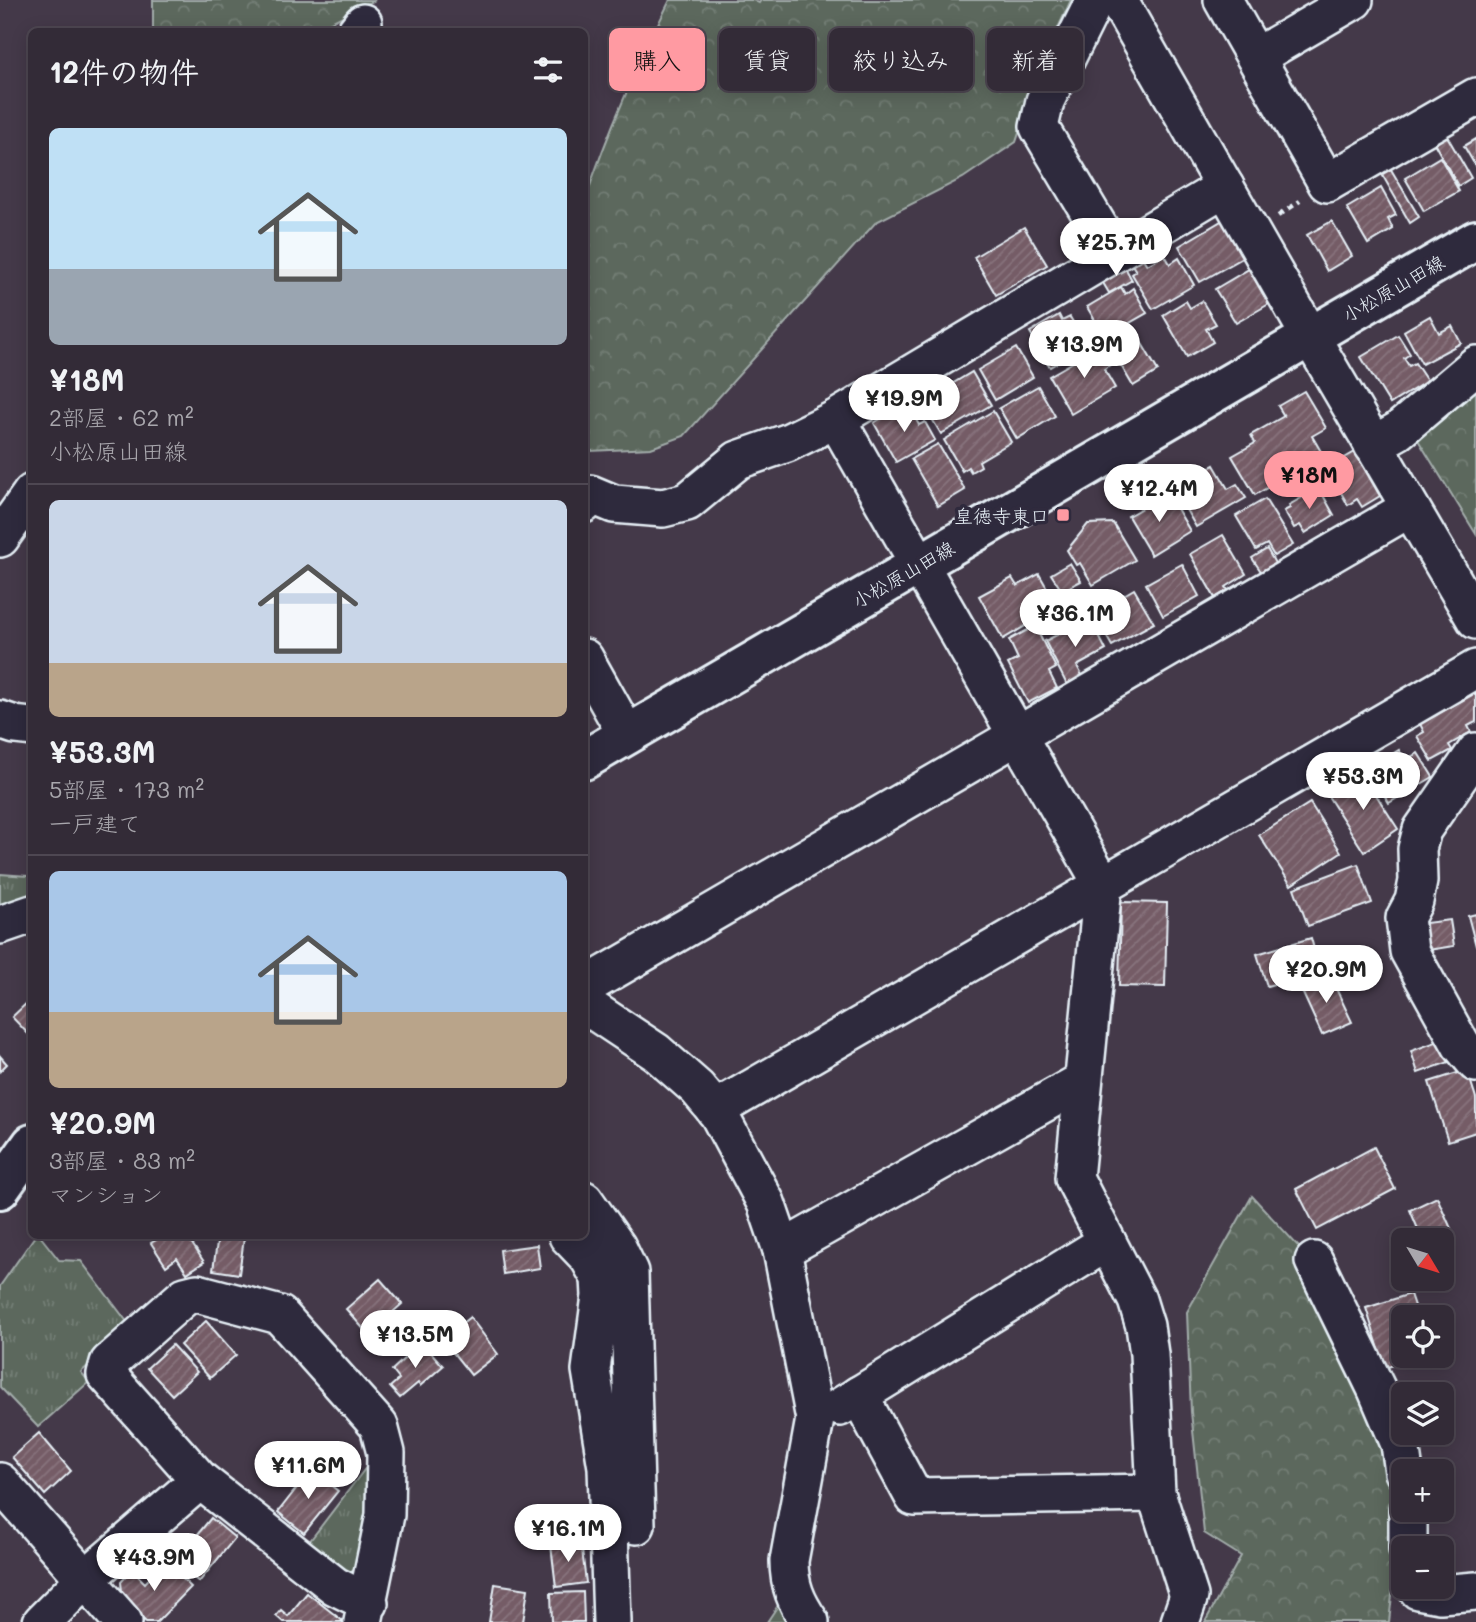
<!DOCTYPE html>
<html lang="ja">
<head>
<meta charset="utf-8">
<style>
  :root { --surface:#332b37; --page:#3e3742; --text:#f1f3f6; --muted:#a9a7ad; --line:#4e4752; --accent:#ff9aa2 }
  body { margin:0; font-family:Mali,"Klee One",sans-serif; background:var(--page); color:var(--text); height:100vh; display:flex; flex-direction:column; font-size:26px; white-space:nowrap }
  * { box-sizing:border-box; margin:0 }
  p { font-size:23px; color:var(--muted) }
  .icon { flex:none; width:38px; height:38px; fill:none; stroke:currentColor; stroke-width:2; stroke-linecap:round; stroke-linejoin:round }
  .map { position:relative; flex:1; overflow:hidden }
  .details { position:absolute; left:28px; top:28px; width:560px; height:1211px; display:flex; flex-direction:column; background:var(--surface); border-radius:10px; box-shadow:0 4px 18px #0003,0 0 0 2px var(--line) }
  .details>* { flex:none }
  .banner { position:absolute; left:609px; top:28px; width:665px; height:63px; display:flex; gap:14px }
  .needle { width:46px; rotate:128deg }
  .fabs { position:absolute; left:1391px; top:1228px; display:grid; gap:14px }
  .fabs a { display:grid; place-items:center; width:63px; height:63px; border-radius:10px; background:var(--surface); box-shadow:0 4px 18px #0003,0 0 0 2px var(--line); font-size:35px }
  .price { position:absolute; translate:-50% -60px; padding:0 16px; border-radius:24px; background:#fff; color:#222; font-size:23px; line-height:46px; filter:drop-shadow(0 2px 4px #0008) }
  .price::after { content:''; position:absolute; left:50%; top:42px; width:21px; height:16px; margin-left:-10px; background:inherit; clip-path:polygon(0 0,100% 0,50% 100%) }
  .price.current { background:var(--accent); color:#111 }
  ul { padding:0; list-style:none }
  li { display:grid; align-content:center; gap:14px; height:371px; padding:0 21px }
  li+li { border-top:2px solid var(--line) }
  li span { display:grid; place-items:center; height:217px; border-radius:10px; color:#555 }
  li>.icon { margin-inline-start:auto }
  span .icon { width:126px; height:126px; fill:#fffc; stroke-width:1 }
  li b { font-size:30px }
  h2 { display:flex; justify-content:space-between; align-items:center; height:84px; padding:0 21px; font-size:30px }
  .tag { padding:0 24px; border-radius:10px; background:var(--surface); box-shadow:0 4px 18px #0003,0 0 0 2px var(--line); font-size:24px; line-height:63px }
  .tag.current { background:var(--accent); color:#111 }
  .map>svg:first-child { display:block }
  .forest { fill:url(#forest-crowns); stroke:#a2acaa; stroke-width:2 }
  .park { fill:url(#park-tufts); stroke:#a2acaa; stroke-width:2 }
  .building { fill:url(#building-hatch); stroke:#e8f1f8; stroke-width:2 }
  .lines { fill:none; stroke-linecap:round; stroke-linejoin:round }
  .street-casing { stroke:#e8f1f8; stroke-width:42 }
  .secondary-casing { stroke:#e8f1f8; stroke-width:44 }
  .path { stroke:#e8f1f8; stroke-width:4.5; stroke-dasharray:7 5; stroke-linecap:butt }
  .street { stroke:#2f2a3d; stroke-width:37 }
  .secondary { stroke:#2f2a3d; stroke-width:38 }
  .poi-dot { fill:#ff9aa2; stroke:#2f2a3d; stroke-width:2.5 }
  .labels { text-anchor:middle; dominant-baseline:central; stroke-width:7; stroke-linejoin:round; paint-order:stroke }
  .street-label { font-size:19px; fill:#e8f1f8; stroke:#2f2a3d }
  .poi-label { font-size:19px; fill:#e8f1f8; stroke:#2f2a3d; text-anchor:end }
</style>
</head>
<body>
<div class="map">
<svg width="1476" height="1622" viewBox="0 0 1476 1622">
  <defs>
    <pattern id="forest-crowns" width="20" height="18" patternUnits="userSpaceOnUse" patternTransform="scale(1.75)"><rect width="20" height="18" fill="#5c685d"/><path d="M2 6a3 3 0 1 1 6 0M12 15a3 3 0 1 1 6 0" fill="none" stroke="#737e75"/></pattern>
    <pattern id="park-tufts" width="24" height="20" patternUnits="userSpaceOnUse" patternTransform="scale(1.75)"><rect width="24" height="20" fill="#5c685d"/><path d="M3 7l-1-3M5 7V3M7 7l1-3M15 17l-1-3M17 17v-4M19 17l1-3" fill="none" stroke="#737e75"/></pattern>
    <pattern id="building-hatch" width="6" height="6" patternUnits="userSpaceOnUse" patternTransform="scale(1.75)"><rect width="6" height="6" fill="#745c66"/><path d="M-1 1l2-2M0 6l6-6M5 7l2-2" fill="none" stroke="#88747d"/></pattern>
  </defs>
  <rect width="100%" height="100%" fill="#443949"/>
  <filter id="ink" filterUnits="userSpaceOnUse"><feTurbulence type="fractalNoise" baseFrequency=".0143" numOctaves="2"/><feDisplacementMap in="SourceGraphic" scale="14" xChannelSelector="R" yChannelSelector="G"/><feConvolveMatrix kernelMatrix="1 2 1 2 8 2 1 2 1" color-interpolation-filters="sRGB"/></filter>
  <g filter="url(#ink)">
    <g class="forest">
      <polygon points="153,0 375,0 313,31 153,32"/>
      <path d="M670,0h83l6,3 2,-3h310l-26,56 -29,86 -53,36 -87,44 -192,214 -33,12 -61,3 -5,-1v-249c22,-69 53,-136 85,-201z"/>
      <polygon points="1476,380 1476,534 1415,435"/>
      <polygon points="1252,1196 1320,1270 1404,1472 1403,1497 1389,1622 1205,1622 1241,1556 1204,1533 1191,1412 1187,1312"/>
    </g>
    <g class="park">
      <polygon points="0,874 28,876 31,879 31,896 0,906"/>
      <polygon points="35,1236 40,1236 59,1260 81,1261 131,1327 81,1372 89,1382 38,1427 0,1387 0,1286"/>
      <polygon points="371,1461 360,1570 346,1573 309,1542"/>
      <polygon points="783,1598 795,1622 767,1622"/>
    </g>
    <g class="building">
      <polygon points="1447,136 1471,178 1458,186 1434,143"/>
      <polygon points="1476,139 1476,167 1464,146"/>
      <polygon points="1440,157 1459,191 1424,211 1405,178"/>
      <polygon points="1389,166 1419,217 1410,223 1380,171"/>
      <polygon points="1381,188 1396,215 1388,219 1393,229 1368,244 1347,208"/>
      <polygon points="1223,220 1244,257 1200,282 1179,246"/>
      <polygon points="1332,221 1352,256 1327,271 1307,235"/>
      <polygon points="1024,227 1047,265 996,295 974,257"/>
      <polygon points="1140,254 1147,265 1165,255 1170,264 1179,258 1194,285 1153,309 1132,274 1136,271 1129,260"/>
      <polygon points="1122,262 1132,280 1109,293 1099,276"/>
      <polygon points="1249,269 1269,304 1236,323 1215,289"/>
      <polygon points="1121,287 1125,294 1133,288 1147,313 1105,337 1087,307"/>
      <polygon points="1186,301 1190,308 1202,301 1216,324 1206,329 1213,342 1187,357 1163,315"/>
      <polygon points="1059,315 1062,321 1070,317 1087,346 1050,367 1030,332"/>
      <polygon points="1430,316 1439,333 1452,326 1461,343 1422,364 1404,331"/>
      <polygon points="1134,330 1158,371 1133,386 1109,345"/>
      <polygon points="1398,335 1410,354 1404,358 1409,366 1415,363 1427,381 1390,404 1361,357"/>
      <polygon points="1103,345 1113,363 1104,369 1115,388 1071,414 1049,376"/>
      <polygon points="1016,348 1033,377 995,400 978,370"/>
      <polygon points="972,372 991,405 941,434 922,402"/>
      <polygon points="1038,386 1055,416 1017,439 999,408"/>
      <polygon points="1304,391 1326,428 1312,436 1323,455 1255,495 1232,456 1255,443 1251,435 1284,416 1278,406"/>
      <polygon points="908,406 919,425 925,422 935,440 896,462 874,423 890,413 891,416"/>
      <polygon points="993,411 1011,442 979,461 981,466 971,472 968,467 962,471 944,440"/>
      <polygon points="938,444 965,490 938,506 911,459"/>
      <polygon points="1355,452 1380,496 1362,507 1357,499 1348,505 1327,468"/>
      <polygon points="1214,465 1228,489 1237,484 1246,498 1196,527 1174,489"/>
      <polygon points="1319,488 1334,515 1305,533 1300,525 1294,528 1284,511 1290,508 1289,505"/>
      <polygon points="1168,493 1190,531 1151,555 1128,516"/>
      <polygon points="1265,499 1293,545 1274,556 1267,544 1256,550 1236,516"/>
      <polygon points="1113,523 1135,560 1093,585 1080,563 1076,565 1067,550 1088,524"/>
      <polygon points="1223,535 1246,574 1226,587 1228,590 1215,598 1190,554"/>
      <polygon points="1267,549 1276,565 1262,573 1252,558"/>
      <polygon points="1070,563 1081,581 1062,591 1051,574"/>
      <polygon points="1182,564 1199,596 1163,616 1146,584"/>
      <polygon points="1039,574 1058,607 1003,639 979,596 1012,578 1017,586"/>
      <polygon points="1134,589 1154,623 1112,646 1093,613"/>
      <polygon points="1090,618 1106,650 1077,666 1083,677 1067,685 1045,641"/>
      <polygon points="1035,626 1056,668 1049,672 1057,688 1028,703 1008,664 1018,659 1009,640"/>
      <polygon points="1476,693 1476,722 1468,726 1471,732 1449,745 1452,750 1432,761 1417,736 1424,732 1420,724"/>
      <polygon points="1399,750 1405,760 1418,753 1433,777 1389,803 1368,769"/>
      <polygon points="1362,773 1398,829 1364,852 1328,796"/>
      <polygon points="1310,803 1341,852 1291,885 1259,835"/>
      <polygon points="1358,864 1372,903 1308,926 1294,888"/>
      <polygon points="1121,902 1167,903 1165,987 1119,986"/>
      <polygon points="1476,914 1476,946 1468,916"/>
      <polygon points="1450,920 1454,946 1428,950 1425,923"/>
      <polygon points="1311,938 1320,971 1267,986 1257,954"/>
      <polygon points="1329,974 1352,1022 1322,1035 1300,987"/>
      <polygon points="32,998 32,1038 12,1017"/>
      <polygon points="1444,1039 1452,1061 1418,1073 1411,1051"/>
      <polygon points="0,1056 7,1064 0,1071"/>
      <polygon points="1467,1070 1476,1098 1476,1132 1448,1141 1429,1082"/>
      <polygon points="1374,1147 1395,1189 1317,1230 1296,1189"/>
      <polygon points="1437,1197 1453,1233 1437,1241 1423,1241 1410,1210"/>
      <polygon points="163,1236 187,1236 204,1262 187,1273 177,1258 166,1266 151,1243"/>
      <polygon points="218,1236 244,1238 239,1274 213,1270"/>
      <polygon points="537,1245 540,1268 503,1274 500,1250"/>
      <polygon points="380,1279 402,1304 368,1334 346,1309"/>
      <polygon points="1410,1294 1418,1318 1404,1318 1404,1356 1420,1356 1385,1368 1366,1308"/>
      <polygon points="470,1317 498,1354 471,1375 442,1339"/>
      <polygon points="206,1321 236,1355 210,1378 180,1345"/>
      <polygon points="422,1342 443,1366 420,1386 418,1383 400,1398 390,1387 399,1379 392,1370"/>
      <polygon points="172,1345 197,1372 172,1395 147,1368"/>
      <polygon points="39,1433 71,1471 45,1495 12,1457"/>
      <polygon points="311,1470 338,1491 304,1533 278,1512"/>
      <polygon points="211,1518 235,1538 199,1582 175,1562"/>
      <polygon points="581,1541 586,1583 556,1587 551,1545"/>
      <polygon points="165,1562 191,1587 157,1622 146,1622 123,1600 121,1582 132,1570 145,1583"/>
      <polygon points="495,1584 528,1589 523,1622 489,1622"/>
      <polygon points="583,1592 584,1622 552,1622 551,1593"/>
      <polygon points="307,1593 344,1622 283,1622 276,1616 281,1610 288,1616"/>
    </g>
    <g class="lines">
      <defs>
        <g id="street">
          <polyline points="1095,0 1045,101 1039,127 1114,253"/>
          <polyline points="1118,0 1310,336 1476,620"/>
          <polyline points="1223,0 1327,183 1476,97"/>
          <polyline points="356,32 363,23"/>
          <polyline points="1256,57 1354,0"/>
          <polyline points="836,419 1103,885 1074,1178 1137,1300 1145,1326 1149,1354 1156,1493 1189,1596 1180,1622"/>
          <polyline points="1373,445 1398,431 1476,365"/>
          <polyline points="584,504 590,494 614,504 663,508 687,502 738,460 787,443 836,419 1225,187"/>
          <polyline points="0,538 32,493"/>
          <polyline points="584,658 627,735"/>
          <polyline points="0,720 15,725 32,727"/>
          <polyline points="1476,752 1422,830 1417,849 1418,881 1414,901 1405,918 1409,951 1461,1045 1476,1063"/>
          <polyline points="0,925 32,914"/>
          <polyline points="584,987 1410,508"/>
          <path d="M584,1004l72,48 41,36 21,25 48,90 16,47 33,169 -26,142c0,24 7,41 21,61"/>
          <polyline points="715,1110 1476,669"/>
          <polyline points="584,1200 617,1247 629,1272 636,1525"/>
          <polyline points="568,1236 589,1258 600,1278 601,1296 591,1370 607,1467 612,1622"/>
          <polyline points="782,1250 1083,1081"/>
          <polyline points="1314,1261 1377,1390 1400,1444 1404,1472"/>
          <polyline points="859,1395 914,1497 1156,1493"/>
          <polyline points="840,1407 1107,1242"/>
          <polyline points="0,1482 123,1622"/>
          <polyline points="1408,1510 1408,1549"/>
          <polyline points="1416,1587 1418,1590 1440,1594 1476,1591"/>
          <polyline points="42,1622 85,1579 200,1480"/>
          <polyline points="363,1622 385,1515 386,1453 379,1426 280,1315 197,1293 185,1296 109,1363 106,1374 200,1480 335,1586 369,1603"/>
        </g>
        <g id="secondary">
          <polyline points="584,760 1476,240"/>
          <polyline points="0,1189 32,1144"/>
        </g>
      </defs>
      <use href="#street" class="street-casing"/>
      <use href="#secondary" class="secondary-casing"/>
      <polyline class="path" points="1278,216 1300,201"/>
      <use href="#street" class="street"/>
      <use href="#secondary" class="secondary"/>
    </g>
  </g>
  <rect class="poi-dot" x="1056" y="508" width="14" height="14" rx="3.5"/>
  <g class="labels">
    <g class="street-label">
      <text transform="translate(1393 288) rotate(-30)">小松原山田線</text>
      <text transform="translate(903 574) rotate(-30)">小松原山田線</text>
    </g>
    <g class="poi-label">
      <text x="1049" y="515">皇徳寺東口</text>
    </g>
  </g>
</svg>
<div class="fabs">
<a><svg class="needle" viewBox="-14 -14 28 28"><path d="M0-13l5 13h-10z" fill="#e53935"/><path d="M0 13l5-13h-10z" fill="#a9a7ad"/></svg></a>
<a><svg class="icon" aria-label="locate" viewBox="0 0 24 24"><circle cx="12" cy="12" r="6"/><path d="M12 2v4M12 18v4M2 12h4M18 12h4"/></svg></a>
<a><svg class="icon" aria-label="layers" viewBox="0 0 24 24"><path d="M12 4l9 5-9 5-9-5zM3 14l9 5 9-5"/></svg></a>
<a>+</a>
<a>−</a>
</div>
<b class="price" style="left:1116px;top:278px">¥25.7M</b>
<b class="price" style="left:1084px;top:380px">¥13.9M</b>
<b class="price" style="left:904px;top:434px">¥19.9M</b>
<b class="price current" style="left:1309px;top:511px">¥18M</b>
<b class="price" style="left:1159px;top:524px">¥12.4M</b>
<b class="price" style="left:1075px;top:649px">¥36.1M</b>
<b class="price" style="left:1363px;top:812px">¥53.3M</b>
<b class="price" style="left:1326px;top:1005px">¥20.9M</b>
<b class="price" style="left:415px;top:1370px">¥13.5M</b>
<b class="price" style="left:308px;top:1501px">¥11.6M</b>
<b class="price" style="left:568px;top:1564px">¥16.1M</b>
<b class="price" style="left:154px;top:1593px">¥43.9M</b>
<div class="banner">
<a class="tag current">購入</a>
<a class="tag">賃貸</a>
<a class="tag">絞り込み</a>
<a class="tag">新着</a>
</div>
<section class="details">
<h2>12件の物件<svg class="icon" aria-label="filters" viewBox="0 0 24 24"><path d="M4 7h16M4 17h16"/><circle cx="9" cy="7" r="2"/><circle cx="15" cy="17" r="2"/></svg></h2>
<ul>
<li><span style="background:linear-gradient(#bfe0f5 65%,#9aa5b1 0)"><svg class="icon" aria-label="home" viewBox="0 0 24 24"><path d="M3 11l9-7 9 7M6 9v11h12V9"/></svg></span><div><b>¥18M</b><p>2部屋 · 62 m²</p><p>小松原山田線</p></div></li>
<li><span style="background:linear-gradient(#c9d6e8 75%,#b9a48a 0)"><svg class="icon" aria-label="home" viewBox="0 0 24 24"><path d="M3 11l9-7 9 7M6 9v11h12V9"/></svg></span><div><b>¥53.3M</b><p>5部屋 · 173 m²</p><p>一戸建て</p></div></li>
<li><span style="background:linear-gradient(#a9c7e8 65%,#b9a48a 0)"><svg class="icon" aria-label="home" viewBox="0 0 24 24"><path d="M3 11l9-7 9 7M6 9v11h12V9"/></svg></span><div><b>¥20.9M</b><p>3部屋 · 83 m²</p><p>マンション</p></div></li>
</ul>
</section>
</div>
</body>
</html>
